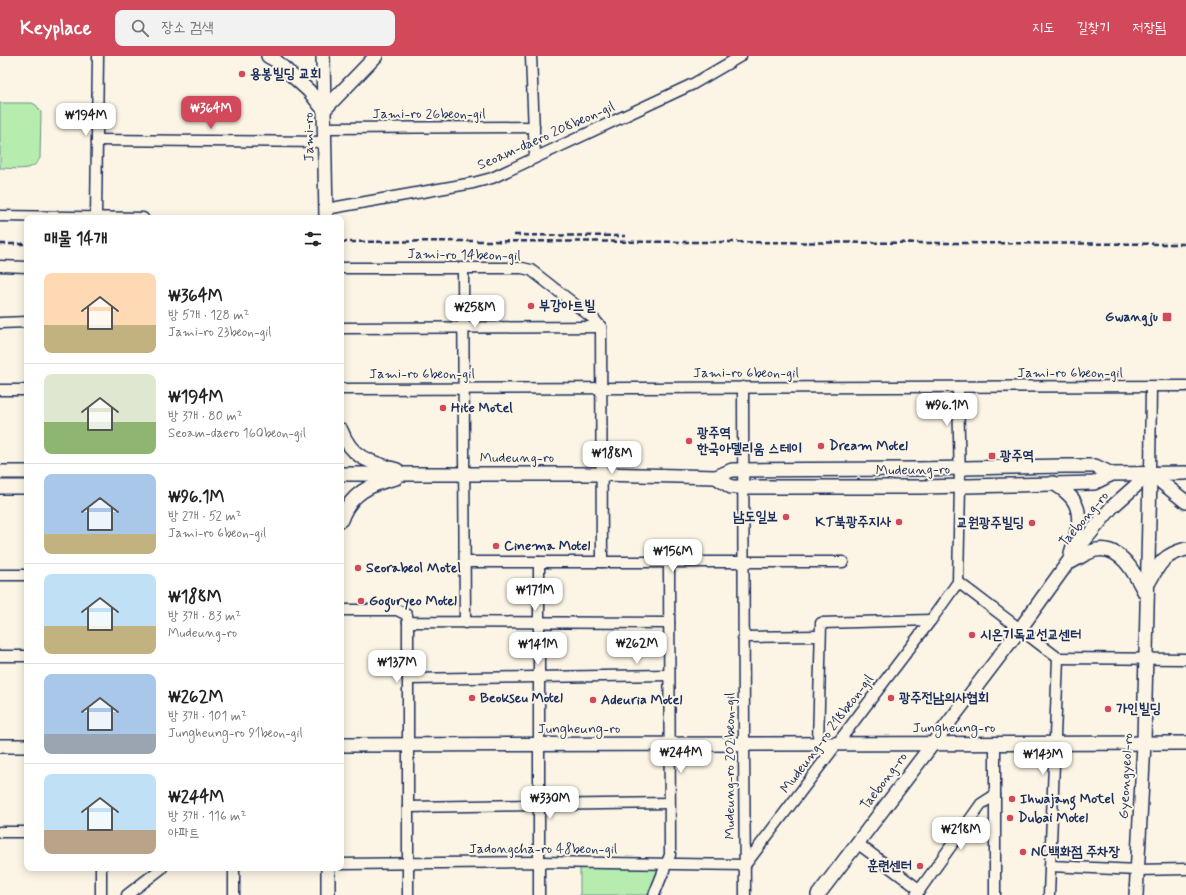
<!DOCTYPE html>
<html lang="ko">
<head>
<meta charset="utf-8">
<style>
  :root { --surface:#fff; --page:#f2f2f2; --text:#222; --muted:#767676; --line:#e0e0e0; --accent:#d1495b }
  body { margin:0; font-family:Mynerve,"Poor Story",sans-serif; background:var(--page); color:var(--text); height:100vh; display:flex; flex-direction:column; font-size:15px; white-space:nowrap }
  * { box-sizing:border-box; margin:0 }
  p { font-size:13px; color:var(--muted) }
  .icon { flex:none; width:22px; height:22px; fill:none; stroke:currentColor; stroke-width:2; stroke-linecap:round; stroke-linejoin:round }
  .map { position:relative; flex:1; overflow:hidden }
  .side { position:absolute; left:24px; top:159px; width:320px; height:656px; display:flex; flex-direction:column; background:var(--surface); border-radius:8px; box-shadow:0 2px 10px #0003 }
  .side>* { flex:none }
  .price { position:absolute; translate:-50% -34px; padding:0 9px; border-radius:8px; background:#fff; color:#222; font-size:13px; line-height:26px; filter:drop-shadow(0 1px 2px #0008) }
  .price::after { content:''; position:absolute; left:50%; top:24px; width:12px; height:9px; margin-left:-6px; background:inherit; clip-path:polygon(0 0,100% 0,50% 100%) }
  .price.active { background:var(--accent); color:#fff }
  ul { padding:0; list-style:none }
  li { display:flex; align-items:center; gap:12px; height:100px; padding:0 20px }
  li+li { border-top:1px solid var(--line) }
  li span { display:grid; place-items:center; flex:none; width:112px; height:80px; border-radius:8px; color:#555 }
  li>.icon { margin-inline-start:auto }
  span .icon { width:48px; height:48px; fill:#fffc; stroke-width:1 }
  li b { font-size:17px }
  h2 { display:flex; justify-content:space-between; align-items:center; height:48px; padding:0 20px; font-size:17px }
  header { display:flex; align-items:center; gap:24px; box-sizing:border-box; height:56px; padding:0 20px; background:var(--accent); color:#fff }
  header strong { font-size:19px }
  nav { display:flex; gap:22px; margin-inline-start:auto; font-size:14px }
  .search { width:280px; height:36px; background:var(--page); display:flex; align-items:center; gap:10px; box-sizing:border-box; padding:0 14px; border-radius:8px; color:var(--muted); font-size:15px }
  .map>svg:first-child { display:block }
  .green { fill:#b6edaf; stroke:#688e86 }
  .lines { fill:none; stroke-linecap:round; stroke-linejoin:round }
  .minor-casing { stroke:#1b2f5e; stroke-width:13 }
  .tertiary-casing { stroke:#1b2f5e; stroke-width:16 }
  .minor { stroke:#fcf5e5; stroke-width:10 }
  .tertiary { stroke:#fcf5e5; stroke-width:13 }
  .rail { stroke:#1b2f5e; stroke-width:2.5; stroke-dasharray:6 3; stroke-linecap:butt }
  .poi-dot { fill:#d1495b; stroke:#fcf5e5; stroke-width:1.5 }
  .labels { text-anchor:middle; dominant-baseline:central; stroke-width:4; stroke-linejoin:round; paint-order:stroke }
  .poi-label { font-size:14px; font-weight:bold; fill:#1b2f5e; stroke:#fcf5e5; text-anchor:start }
  .street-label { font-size:14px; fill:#1b2f5e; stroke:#fcf5e5 }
</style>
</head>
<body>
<header>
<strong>Keyplace</strong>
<div class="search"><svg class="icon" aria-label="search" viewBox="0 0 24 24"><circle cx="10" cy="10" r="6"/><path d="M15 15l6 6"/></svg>장소 검색</div>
<nav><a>지도</a><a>길찾기</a><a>저장됨</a></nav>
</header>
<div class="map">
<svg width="1186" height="839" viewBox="0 0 1186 839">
  <rect width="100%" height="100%" fill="#fcf5e5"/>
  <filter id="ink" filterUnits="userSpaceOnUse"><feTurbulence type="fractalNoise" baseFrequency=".025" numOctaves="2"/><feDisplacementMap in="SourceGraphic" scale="8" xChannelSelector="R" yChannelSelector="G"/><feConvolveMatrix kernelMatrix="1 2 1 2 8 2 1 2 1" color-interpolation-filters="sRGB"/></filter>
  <g filter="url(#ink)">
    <g class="green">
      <path d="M0,47h32l4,2 5,7 -1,46c-7,15 -26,10 -40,10z"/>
      <polygon points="580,809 656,812 658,818 648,839 580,839"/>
    </g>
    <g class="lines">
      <defs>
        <g id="minor">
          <polyline points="531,0 535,101"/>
          <polyline points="325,72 534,71"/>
          <polyline points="97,84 325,86"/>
          <polyline points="326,153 473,127 492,122 693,28 741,0"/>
          <polyline points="0,160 143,162"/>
          <polyline points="96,161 98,0"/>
          <polyline points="0,210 27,211"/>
          <polyline points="341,212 522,212 531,214 595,264 601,271 602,506"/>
          <polyline points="463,213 465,567"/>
          <polyline points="0,267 27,266"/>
          <polyline points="341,272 601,271"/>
          <polyline points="743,331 744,688 745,839"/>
          <polyline points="341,333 1186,330"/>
          <polyline points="0,334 27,334"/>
          <polyline points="1150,417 1151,331"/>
          <polyline points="465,506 843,506"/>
          <polyline points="539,506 539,839"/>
          <polyline points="0,519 27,519"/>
          <polyline points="958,526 1058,602"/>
          <polyline points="341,554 397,554 407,559 408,566 669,567"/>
          <polyline points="408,566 408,839"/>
          <polyline points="743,581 819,580"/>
          <polyline points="0,600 27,600"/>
          <polyline points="1058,602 1186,603"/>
          <polyline points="408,623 669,619"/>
          <polyline points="818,688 821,567 931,564"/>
          <polyline points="408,751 669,747"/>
          <polyline points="0,776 27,776"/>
          <polyline points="857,787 920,834"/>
          <polyline points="341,808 539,806 745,809 931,564 958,526 960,430 958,331"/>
          <polyline points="1050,810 1137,814 1186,813"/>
          <polyline points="101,812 101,839"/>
          <polyline points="127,839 162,812"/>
          <polyline points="234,839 234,812"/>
          <polyline points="654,839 670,799 669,506"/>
          <polyline points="916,839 981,748 995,739"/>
          <polyline points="995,839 995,688"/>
          <polyline points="1049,839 1058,602"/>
        </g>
        <g id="tertiary">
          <polyline points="268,0 275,4 309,35 324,54"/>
          <polyline points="323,0 326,162"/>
          <polyline points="324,54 376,0"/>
          <path d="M341,374c11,29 29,32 56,40"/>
          <polyline points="0,416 27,416"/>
          <polyline points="1150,417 1186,446"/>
          <polyline points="341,418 601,418 716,421 732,414 918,413 1065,410 1095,410 1112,418"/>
          <polyline points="716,421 731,431 920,431 1094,427 1112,418 1186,417"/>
          <path d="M1053,427c5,3 11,7 15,11 18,16 9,39 3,59"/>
          <polyline points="0,431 27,431"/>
          <path d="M341,464c9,-26 29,-36 55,-42"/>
          <path d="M1071,506c8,-4 16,-10 25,-12 27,-5 41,28 51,47"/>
          <path d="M1149,526c11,-20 15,-27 37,-33"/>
          <polyline points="341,689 1186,687"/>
          <polyline points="0,690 27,690"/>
          <polyline points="328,812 328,839"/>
          <polyline points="818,839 1020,573 1079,491 1112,451 1150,417"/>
          <polyline points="1136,839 1144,687 1150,417"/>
        </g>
      </defs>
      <use href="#minor" class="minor-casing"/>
      <use href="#tertiary" class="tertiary-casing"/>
      <use href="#minor" class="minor"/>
      <use href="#tertiary" class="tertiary"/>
      <g class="rail">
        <polyline points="514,179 626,180"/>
        <polyline points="341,186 465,185 1186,188"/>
        <polyline points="0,188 27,188"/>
      </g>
    </g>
  </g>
  <g class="poi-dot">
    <circle cx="242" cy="18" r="4"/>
    <circle cx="531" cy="250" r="4"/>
    <rect x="1162" y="256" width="10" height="10" rx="2"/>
    <circle cx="443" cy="352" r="4"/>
    <circle cx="689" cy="385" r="4"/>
    <circle cx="821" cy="390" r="4"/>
    <rect x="988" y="396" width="8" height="8" rx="2"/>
    <circle cx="786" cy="461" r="4"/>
    <circle cx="899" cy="466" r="4"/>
    <circle cx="1032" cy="467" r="4"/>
    <circle cx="496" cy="490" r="4"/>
    <circle cx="358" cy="512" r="4"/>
    <circle cx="361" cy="545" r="4"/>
    <circle cx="972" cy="579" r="4"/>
    <circle cx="472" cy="642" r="4"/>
    <circle cx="891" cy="642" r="4"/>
    <circle cx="593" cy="644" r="4"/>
    <circle cx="1108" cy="653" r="4"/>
    <circle cx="1012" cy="743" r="4"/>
    <circle cx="1010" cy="762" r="4"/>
    <circle cx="1023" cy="796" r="4"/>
    <circle cx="920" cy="810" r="4"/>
  </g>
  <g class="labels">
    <g class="poi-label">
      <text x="250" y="18">용봉빌딩 교회</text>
      <text x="539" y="250">부강아트빌</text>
      <text x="1158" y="261" text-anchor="end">Gwangju</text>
      <text x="451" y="352">Hite Motel</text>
      <text x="697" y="377">광주역<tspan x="697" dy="16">한국아델리움 스테이</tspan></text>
      <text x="829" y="390">Dream Motel</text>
      <text x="1000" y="400">광주역</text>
      <text x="778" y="461" text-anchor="end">남도일보</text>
      <text x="891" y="466" text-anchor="end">KT북광주지사</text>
      <text x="1024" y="467" text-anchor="end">교원광주빌딩</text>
      <text x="504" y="490">Cinema Motel</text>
      <text x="366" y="512">Seorabeol Motel</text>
      <text x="369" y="545">Goguryeo Motel</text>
      <text x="980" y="579">시온기독교선교센터</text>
      <text x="480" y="642">Beokseu Motel</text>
      <text x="899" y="642">광주전남의사협회</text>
      <text x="601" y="644">Adeuria Motel</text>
      <text x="1116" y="653">가인빌딩</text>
      <text x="1020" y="743">Ihwajang Motel</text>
      <text x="1018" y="762">Dubai Motel</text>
      <text x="1031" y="796">NC백화점 주차장</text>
      <text x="912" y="810" text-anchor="end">훈련센터</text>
    </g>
    <g class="street-label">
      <text x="429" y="58">Jami-ro 26beon-gil</text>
      <text transform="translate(546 80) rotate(-24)">Seoam-daero 208beon-gil</text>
      <text transform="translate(309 81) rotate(-91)">Jami-ro</text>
      <text transform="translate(464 199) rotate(1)">Jami-ro 14beon-gil</text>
      <text x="746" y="317">Jami-ro 6beon-gil</text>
      <text x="1070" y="317">Jami-ro 6beon-gil</text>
      <text x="422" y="318">Jami-ro 6beon-gil</text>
      <text x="517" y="402">Mudeung-ro</text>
      <text transform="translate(913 414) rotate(-1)">Mudeung-ro</text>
      <text transform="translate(1084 463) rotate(-50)">Taebong-ro</text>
      <text x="954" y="672">Jungheung-ro</text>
      <text x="579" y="673">Jungheung-ro</text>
      <text transform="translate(827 678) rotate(-53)">Mudeung-ro 218beon-gil</text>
      <text transform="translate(730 710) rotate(-90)">Mudeung-ro 202beon-gil</text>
      <text transform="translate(1126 720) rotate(-87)">Gyeongyeol-ro</text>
      <text transform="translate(884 725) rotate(-53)">Taebong-ro</text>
      <text x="543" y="793">Jadongcha-ro 48beon-gil</text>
    </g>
  </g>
</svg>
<b class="price active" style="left:211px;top:74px">₩364M</b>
<b class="price" style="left:86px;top:81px">₩194M</b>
<b class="price" style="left:475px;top:273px">₩258M</b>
<b class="price" style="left:947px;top:371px">₩96.1M</b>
<b class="price" style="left:612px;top:419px">₩188M</b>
<b class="price" style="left:673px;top:517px">₩156M</b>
<b class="price" style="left:535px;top:556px">₩171M</b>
<b class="price" style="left:637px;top:609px">₩262M</b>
<b class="price" style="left:538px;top:610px">₩141M</b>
<b class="price" style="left:397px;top:628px">₩137M</b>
<b class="price" style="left:681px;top:718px">₩244M</b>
<b class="price" style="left:1043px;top:720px">₩143M</b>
<b class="price" style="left:550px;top:764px">₩330M</b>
<b class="price" style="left:961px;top:795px">₩218M</b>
<section class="side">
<h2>매물 14개<svg class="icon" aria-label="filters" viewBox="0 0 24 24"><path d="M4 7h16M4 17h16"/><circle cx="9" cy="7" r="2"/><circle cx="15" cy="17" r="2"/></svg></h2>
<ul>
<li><span style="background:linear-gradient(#ffd9b3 65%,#c2b280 0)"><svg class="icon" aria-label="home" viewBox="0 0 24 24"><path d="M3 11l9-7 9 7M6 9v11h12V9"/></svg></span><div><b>₩364M</b><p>방 5개 · 128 m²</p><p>Jami-ro 23beon-gil</p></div></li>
<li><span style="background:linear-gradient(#dfe7d0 60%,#8fb573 0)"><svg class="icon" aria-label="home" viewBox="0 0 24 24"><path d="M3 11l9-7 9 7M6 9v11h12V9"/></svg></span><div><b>₩194M</b><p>방 3개 · 80 m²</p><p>Seoam-daero 160beon-gil</p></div></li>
<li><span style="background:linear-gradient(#a9c7e8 75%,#c2b280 0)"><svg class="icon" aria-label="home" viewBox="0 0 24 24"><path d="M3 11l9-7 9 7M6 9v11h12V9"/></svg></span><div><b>₩96.1M</b><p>방 2개 · 52 m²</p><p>Jami-ro 6beon-gil</p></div></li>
<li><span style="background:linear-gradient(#bfe0f5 65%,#c2b280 0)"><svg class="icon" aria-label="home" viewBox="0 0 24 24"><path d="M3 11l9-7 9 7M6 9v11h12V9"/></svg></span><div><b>₩188M</b><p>방 3개 · 83 m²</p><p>Mudeung-ro</p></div></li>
<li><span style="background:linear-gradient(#a9c7e8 75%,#9aa5b1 0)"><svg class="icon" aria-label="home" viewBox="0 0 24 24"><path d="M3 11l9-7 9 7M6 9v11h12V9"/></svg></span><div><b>₩262M</b><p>방 3개 · 101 m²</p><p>Jungheung-ro 91beon-gil</p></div></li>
<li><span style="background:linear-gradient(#bfe0f5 70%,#b9a48a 0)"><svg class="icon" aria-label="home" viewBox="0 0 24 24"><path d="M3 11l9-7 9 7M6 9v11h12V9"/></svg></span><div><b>₩244M</b><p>방 3개 · 116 m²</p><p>아파트</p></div></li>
</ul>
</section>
</div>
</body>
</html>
